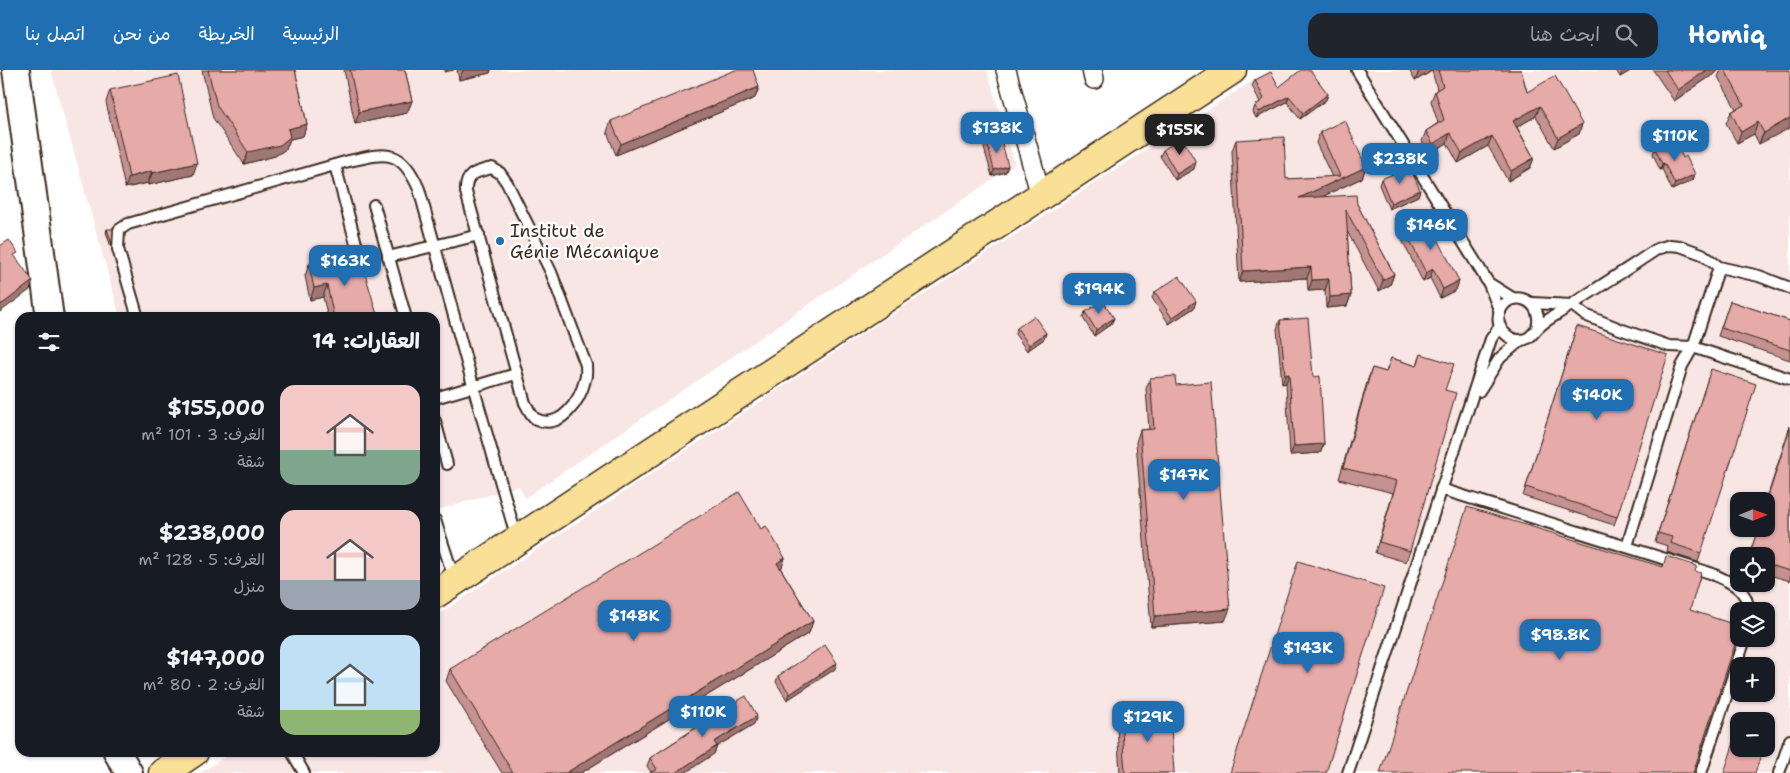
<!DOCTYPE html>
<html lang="ar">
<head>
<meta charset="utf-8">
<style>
  :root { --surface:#171b24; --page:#20242c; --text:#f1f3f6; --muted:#9ea1a6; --accent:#1f6fb2 }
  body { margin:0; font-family:"Shantell Sans","Playpen Sans Arabic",sans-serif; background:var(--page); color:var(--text); direction:rtl; height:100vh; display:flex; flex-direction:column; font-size:19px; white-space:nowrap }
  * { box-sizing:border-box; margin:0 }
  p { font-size:16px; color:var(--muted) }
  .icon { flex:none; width:28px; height:28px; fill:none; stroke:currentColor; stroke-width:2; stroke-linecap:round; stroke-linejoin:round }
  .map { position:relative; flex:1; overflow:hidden; direction:ltr }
  .drawer { position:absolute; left:15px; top:242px; width:425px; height:445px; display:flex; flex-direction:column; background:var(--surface); border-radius:15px; box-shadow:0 1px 4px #0004; direction:rtl }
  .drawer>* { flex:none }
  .needle { width:32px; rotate:89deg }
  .buttons { position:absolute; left:1730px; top:422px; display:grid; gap:10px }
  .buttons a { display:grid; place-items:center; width:45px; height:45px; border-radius:10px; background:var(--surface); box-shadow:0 1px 4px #0004; font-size:25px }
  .price { position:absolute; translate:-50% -42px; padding:0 11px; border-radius:10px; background:var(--accent); color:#fff; font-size:16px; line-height:32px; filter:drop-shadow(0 1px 2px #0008) }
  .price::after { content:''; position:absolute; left:50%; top:30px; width:15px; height:11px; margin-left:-8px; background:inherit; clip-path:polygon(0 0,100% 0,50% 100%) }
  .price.active { background:#222; color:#fff }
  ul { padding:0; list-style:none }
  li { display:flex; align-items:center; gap:15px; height:125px; padding:0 20px }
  li span { display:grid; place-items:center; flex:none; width:140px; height:100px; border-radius:15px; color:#555 }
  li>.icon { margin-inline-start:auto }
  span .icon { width:60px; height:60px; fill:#fffc; stroke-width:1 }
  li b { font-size:21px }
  h2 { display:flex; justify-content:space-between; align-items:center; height:60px; padding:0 20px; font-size:21px }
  header { display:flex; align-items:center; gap:30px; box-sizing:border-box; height:70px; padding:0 25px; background:var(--accent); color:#fff }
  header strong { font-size:24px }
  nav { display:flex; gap:28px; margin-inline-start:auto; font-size:18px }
  .search { width:350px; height:45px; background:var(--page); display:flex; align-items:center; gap:12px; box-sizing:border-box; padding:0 18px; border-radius:15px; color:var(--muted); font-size:19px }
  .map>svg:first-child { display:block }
  .built { fill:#f8e6e5; fill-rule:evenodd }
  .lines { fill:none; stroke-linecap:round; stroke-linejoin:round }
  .lane-casing { stroke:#3b2a1e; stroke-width:14 }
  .street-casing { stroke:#3b2a1e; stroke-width:22 }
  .secondary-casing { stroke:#3b2a1e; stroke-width:30 }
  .primary-casing { stroke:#3b2a1e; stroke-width:31 }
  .lane { stroke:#fff; stroke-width:10 }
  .street { stroke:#fff; stroke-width:19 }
  .secondary { stroke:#fff; stroke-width:26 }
  .primary { stroke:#fadf96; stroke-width:28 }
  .wall { fill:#c69291; stroke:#3b2a1e }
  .shaded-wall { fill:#a17776; stroke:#3b2a1e }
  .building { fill:#e6aaa9; stroke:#3b2a1e }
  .poi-dot { fill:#1f6fb2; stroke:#fff; stroke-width:2 }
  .labels { text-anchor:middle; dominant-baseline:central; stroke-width:5; stroke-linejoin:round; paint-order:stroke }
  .poi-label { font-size:18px; fill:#3b2a1e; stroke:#fff; text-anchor:start }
</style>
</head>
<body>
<header>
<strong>Homiq</strong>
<div class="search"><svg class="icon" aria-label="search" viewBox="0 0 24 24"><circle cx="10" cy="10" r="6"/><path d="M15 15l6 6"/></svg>ابحث هنا</div>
<nav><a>الرئيسية</a><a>الخريطة</a><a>من نحن</a><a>اتصل بنا</a></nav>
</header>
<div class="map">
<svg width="1790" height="703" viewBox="0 0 1790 703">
  <rect width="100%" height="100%" fill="#fff"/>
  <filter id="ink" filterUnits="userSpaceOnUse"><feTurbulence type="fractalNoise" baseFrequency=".02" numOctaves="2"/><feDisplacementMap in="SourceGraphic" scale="10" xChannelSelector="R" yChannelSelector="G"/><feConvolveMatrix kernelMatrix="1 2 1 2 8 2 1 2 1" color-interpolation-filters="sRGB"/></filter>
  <g filter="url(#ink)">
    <g class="built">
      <polygon points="51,0 987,0 1015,94 525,428 519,416 435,441 435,248 120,247"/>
      <path d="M1269,0h521v703h-1590l31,-20 204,-1v-135l447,-296zM1739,431h27v28h-27zM1739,486h27v28h-27zM1739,541h27v28h-27zM1739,596h27v28h-27zM1739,651h27v28h-27z"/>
    </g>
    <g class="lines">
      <defs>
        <g id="lane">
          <polyline points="1357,0 1489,214 1500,242"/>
          <polyline points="335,95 362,196"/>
          <path d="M492,98l8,5 7,10 44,89 35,93c0,5 1,10 -1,15 -5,20 -24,51 -49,39 -5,-3 -8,-11 -11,-16l-59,-211c-1,-19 10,-20 26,-24z"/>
          <polyline points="374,135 406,248"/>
          <polyline points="388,187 479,165"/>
          <polyline points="1490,214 1514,229"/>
          <polyline points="1532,233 1572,235 1585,245 1620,259 1669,276 1693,277 1790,309"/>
          <path d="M138,248l-20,-69 1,-19 9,-6 217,-62c40,-9 55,-16 74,27l60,218 38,132"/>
          <path d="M1537,258c8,-28 -27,-41 -37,-17 -7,17 12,35 28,27 5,-3 7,-8 11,-11 4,-4 10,-8 15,-11 34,-22 69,-44 103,-67l13,-4 10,1 22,8 17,13 40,9 31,12"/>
          <polyline points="1479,321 1500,288 1521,270"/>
          <polyline points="435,328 516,304"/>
          <polyline points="435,351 447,394"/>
          <path d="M1441,419l269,84c18,8 39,15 38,38"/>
          <polyline points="435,450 454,508"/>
          <polyline points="1627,476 1682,296 1693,277 1719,197"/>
          <polyline points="292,682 304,703"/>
          <polyline points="1348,703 1465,348 1491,269 1500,256"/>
          <polyline points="1701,703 1745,569"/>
          <polyline points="1779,703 1790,670"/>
        </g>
        <g id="street">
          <polyline points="1006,0 1041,126"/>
          <polyline points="1092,0 1094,9"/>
        </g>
        <g id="secondary">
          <polyline points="16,0 50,248"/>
          <polyline points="117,682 129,703"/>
        </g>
        <g id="primary">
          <polyline points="435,524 1232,0"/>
          <polyline points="163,703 194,682"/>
        </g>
      </defs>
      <use href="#lane" class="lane-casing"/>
      <use href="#street" class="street-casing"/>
      <use href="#secondary" class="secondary-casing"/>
      <use href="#primary" class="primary-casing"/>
      <use href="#lane" class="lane"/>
      <use href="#street" class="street"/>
      <use href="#secondary" class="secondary"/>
      <use href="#primary" class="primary"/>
    </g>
    <g class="wall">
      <polygon points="202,0 295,0 307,54 303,66 290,69 286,79 275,86 244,94 213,48"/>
      <polygon points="344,0 405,0 412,31 407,43 355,54"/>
      <polygon points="457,0 491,0 490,3 459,10"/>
      <polygon points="1409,0 1521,0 1527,22 1582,54 1579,64 1554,78 1536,46 1517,57 1534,88 1530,98 1508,111 1488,76 1458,93 1447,73 1430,84 1422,71 1426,61 1438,53 1431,31 1435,21 1437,19 1432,1 1415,11"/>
      <polygon points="1616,0 1632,0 1620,7"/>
      <polygon points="1653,0 1718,0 1717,2 1674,31"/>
      <polygon points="1721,0 1790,0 1759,74 1754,64 1737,73 1726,53 1731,42 1736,39 1718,7"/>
      <polygon points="1255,10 1279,17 1328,24 1326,30 1300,49 1287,32 1256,48 1253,42 1255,36 1260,32 1252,16"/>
      <polygon points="759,17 755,28 616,85 607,62 611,51"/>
      <polygon points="110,20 193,105 148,115 148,113 125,118 106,32"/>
      <polygon points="1320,62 1366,97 1362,108 1321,127 1357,134 1394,204 1390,215 1379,221 1347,161 1351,225 1347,236 1326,238 1325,220 1308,221 1307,208 1239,212 1232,81 1236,70 1286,109 1332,107 1316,73"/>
      <polygon points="987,72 1006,102 992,106 984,78"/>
      <polygon points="1655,78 1683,88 1695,104 1693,110 1672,120 1662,99 1660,100 1653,84"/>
      <polygon points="1163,80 1194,99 1175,110 1160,86"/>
      <polygon points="1381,109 1420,120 1418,126 1389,139 1379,115"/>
      <polygon points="1403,157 1459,211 1456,220 1440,228 1430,208 1423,212 1400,166"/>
      <polygon points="107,159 112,174 111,177 106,162"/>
      <polygon points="309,194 378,248 328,248 323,227 310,230 305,206"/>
      <polygon points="1155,222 1194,238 1169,254 1152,228"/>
      <polygon points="1730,231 1790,251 1790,290 1718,266"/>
      <polygon points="1085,242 1114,248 1111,254 1094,266 1083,248"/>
      <polygon points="1280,250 1313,307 1324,374 1320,383 1290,385 1286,313 1282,314 1277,259"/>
      <polygon points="1577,256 1617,447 1614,455 1523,426"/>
      <polygon points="1017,258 1046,263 1044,269 1027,281 1015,264"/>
      <polygon points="1421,284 1445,320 1410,481 1406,492 1375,483 1393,423 1339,409 1368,309 1372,298 1386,302 1391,288 1417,296"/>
      <polygon points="1150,308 1176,315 1225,551 1151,557 1136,372 1140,360 1149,359 1146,319"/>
      <polygon points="1708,308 1701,483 1698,492 1667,482 1668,476 1655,472"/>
      <polygon points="1790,356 1790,511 1766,504 1766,486 1749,486 1758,459 1766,459 1766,431"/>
      <polygon points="761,459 785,488 781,499 813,551 809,563 581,703 502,703 446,611 450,599"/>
      <polygon points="835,599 787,630 776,612 778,606"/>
      <polygon points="713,645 754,654 717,676 714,684 651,702 647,696 650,688 712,647"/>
      <polygon points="1121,646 1174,703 1120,703 1117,657"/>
    </g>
    <g class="shaded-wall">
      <polygon points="445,0 454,0 444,2"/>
      <polygon points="463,0 491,0 490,3 459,10"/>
      <polygon points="1420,0 1432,0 1432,1 1415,11 1419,1"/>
      <polygon points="1623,0 1632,0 1620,7"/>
      <polygon points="1707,0 1718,0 1717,2 1674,31 1678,20"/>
      <polygon points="759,17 755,28 616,85 621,74"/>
      <polygon points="1328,24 1326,30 1300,49 1303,43"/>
      <polygon points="1289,26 1287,32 1256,48 1259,42"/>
      <polygon points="412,31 407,43 355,54 359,42"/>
      <polygon points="1540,36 1536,46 1510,61 1513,51"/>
      <polygon points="1790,48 1790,58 1759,74 1764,63"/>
      <polygon points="1758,52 1754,64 1737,73 1741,62"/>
      <polygon points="307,54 303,66 290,69 286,79 275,86 244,94 248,82 288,59"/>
      <polygon points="1582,54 1579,64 1554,78 1558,68"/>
      <polygon points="1450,63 1447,73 1430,84 1433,74"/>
      <polygon points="1492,66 1488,76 1458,93 1462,83"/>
      <polygon points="1534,88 1530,98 1508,111 1511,101"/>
      <polygon points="1196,92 1194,99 1175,110 1177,104"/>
      <polygon points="197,93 193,105 148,115 152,103"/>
      <polygon points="1664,93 1662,99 1660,100 1662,94"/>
      <polygon points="1008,96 1006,102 992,106 994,100"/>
      <polygon points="1366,97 1362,108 1296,139 1299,128"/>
      <polygon points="152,101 148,113 125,118 129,107"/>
      <polygon points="1695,104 1693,110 1672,120 1675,114"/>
      <polygon points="1420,120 1418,126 1389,139 1391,133"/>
      <polygon points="1311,197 1307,208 1239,212 1243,201"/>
      <polygon points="1433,199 1430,208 1423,212 1426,203"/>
      <polygon points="1394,204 1390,215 1379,221 1383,210"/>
      <polygon points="1329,209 1325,220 1308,221 1312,210"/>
      <polygon points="33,211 30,220 0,242 0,235"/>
      <polygon points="1459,211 1456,220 1440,228 1443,219"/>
      <polygon points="327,215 323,227 310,230 314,218"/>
      <polygon points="1351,225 1347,236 1326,238 1330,227"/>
      <polygon points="1196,231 1194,238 1169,254 1172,248"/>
      <polygon points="1114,248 1111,254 1094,266 1096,260"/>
      <polygon points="1046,263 1044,269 1027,281 1029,275"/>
      <polygon points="1289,304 1286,313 1282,314 1285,305"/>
      <polygon points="1324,374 1320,383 1290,385 1294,376"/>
      <polygon points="785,488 781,500 777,493"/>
      <polygon points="1230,539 1225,551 1151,557 1155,546"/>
      <polygon points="813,551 809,563 581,703 566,703"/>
      <polygon points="837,593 835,599 787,630 790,624"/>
      <polygon points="757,646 754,654 711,680 714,672"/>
      <polygon points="717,676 714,684 685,703 675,703"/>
    </g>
    <g class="building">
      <polygon points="208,0 295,0 307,54 288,59 290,67 280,75 248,82 217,36"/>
      <polygon points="350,0 405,0 412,31 359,42"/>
      <polygon points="735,0 753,0 759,17 621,74 611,51"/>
      <polygon points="1301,0 1310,0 1328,24 1303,43 1289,26 1259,42 1255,36 1264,29 1255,10 1271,2 1279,17"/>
      <polygon points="1438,0 1521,0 1527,22 1555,6 1582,54 1558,68 1540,36 1513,51 1534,88 1511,101 1492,66 1462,83 1450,63 1433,74 1426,61 1444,50 1435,21 1443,16"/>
      <polygon points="1665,0 1707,0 1678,20"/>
      <polygon points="1725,0 1790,0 1790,48 1764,63 1758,52 1741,62 1731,42 1744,35"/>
      <polygon points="178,5 197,93 152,103 152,101 129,107 110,20"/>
      <polygon points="1345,50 1366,97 1299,128 1356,125 1357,134 1394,204 1383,210 1346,140 1351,225 1330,227 1329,209 1312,210 1311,197 1243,201 1236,70 1284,67 1286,109 1340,106 1320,62"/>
      <polygon points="1182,68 1196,92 1177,104 1163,80"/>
      <polygon points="1001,69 1008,96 994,100 987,72"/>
      <polygon points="1675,69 1683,88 1686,86 1695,104 1675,114 1664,93 1662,94 1655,78"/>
      <polygon points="1410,97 1420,120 1391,133 1381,109"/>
      <polygon points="1426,145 1459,211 1443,219 1433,199 1426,203 1403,157"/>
      <polygon points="107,159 113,159 112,174"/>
      <polygon points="9,170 18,183 14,185 33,211 5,232 0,235 0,176"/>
      <polygon points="359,183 378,248 334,248 327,215 314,218 309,194"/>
      <polygon points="1179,206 1196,231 1172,248 1155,222"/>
      <polygon points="1103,231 1114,248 1096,260 1085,242"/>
      <polygon points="1730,231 1790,251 1790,280 1721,258"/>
      <polygon points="1034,246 1046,263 1029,275 1017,258"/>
      <polygon points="1308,248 1313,307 1320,306 1324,374 1294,376 1289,304 1285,305 1280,250"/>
      <polygon points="1577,256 1668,285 1617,447 1526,417"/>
      <polygon points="1421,284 1454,294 1445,320 1456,323 1410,481 1379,472 1397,411 1343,398 1372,298 1386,302 1391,288 1417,296"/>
      <polygon points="1711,299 1756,314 1701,483 1670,473 1672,467 1658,463"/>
      <polygon points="1175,306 1176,315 1211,312 1230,539 1155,546 1140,360 1154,359 1150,308"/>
      <polygon points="1790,358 1790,501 1766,494 1766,486 1749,486 1758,459 1766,459 1766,433"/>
      <polygon points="739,422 761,459 766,456 785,488 777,493 813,551 566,703 513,703 450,599"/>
      <polygon points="1467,437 1663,497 1666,486 1697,496 1695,501 1701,503 1690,540 1739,556 1739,562 1693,703 1380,703"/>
      <polygon points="1298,491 1384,518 1326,703 1230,703"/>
      <polygon points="825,575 837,593 790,624 778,606"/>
      <polygon points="746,626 757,646 714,672 717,676 675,703 650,703 657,699 650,688 714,646 713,645"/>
      <polygon points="1170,642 1174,703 1125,703 1121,646"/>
      <polygon points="1737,663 1739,663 1739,679 1763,679 1755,703 1724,703"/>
    </g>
  </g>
  <circle class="poi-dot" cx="500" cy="171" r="5"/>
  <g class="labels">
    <g class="poi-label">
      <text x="510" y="161">Institut de<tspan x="510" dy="21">Génie Mécanique</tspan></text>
    </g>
  </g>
</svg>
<div class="buttons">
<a><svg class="needle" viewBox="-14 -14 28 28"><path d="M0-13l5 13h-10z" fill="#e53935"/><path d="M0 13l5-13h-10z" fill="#9ea1a6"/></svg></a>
<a><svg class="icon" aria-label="locate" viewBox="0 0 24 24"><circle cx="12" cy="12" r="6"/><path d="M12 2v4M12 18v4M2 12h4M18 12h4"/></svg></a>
<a><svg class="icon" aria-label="layers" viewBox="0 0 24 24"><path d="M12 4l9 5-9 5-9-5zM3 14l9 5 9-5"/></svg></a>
<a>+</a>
<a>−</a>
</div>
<b class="price" style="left:997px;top:84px">$138K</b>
<b class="price active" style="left:1180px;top:86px">$155K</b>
<b class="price" style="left:1675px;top:92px">$110K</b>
<b class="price" style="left:1400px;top:115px">$238K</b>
<b class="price" style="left:1431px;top:181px">$146K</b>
<b class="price" style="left:345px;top:217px">$163K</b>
<b class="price" style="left:1099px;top:245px">$194K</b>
<b class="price" style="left:1597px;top:351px">$140K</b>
<b class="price" style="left:1184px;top:431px">$147K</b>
<b class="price" style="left:634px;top:572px">$148K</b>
<b class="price" style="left:1560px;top:591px">$98.8K</b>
<b class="price" style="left:1308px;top:604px">$143K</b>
<b class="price" style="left:703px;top:668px">$110K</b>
<b class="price" style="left:1148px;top:673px">$129K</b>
<section class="drawer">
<h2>العقارات: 14<svg class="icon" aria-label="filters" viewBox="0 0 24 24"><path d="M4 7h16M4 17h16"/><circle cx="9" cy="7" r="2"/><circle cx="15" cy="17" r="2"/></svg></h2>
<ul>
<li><span style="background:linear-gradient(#f6c9c9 65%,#7fa58c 0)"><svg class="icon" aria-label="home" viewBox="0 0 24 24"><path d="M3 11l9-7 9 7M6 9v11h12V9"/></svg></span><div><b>$155,000</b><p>الغرف: 3 · 101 m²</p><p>شقة</p></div></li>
<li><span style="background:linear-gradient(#f6c9c9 70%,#9aa5b1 0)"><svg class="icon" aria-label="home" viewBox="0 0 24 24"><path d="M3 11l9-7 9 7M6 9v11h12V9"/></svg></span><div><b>$238,000</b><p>الغرف: 5 · 128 m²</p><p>منزل</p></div></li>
<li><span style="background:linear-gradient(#bfe0f5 75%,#8fb573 0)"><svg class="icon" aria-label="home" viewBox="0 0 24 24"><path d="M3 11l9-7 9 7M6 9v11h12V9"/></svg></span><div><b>$147,000</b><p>الغرف: 2 · 80 m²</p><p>شقة</p></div></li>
</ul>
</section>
</div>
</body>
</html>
